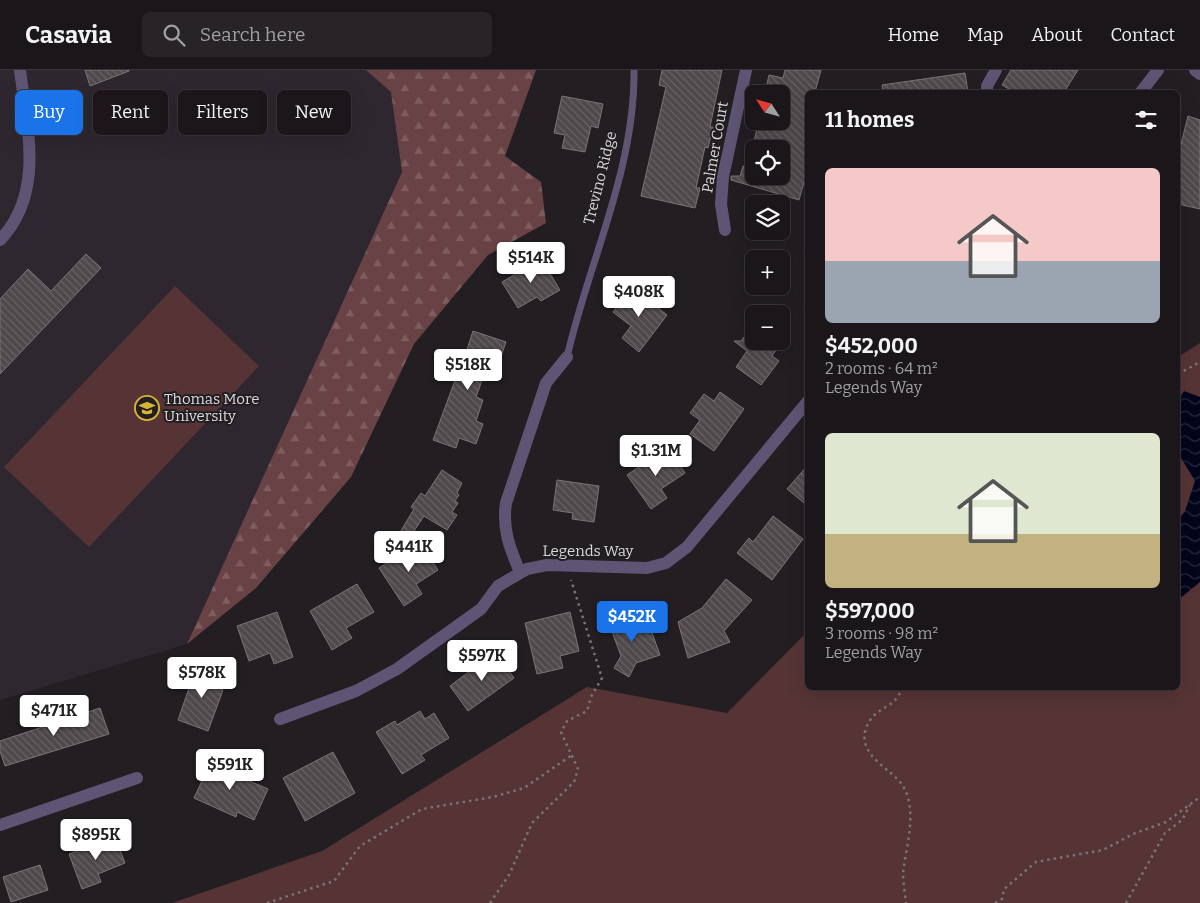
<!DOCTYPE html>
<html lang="en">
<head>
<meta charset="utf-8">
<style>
  :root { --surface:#1a161a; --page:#272327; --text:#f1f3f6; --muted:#9f9fa2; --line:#383539; --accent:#1a73e8 }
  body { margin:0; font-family:Bitter,serif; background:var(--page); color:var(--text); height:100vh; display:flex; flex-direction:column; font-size:19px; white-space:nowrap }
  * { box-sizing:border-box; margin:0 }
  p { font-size:16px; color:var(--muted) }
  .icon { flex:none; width:28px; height:28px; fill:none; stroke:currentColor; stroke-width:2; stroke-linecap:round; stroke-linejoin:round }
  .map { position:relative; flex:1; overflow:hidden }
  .side { position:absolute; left:805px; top:20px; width:375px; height:600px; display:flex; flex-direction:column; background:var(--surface); border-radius:8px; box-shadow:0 5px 20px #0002,0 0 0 1px var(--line) }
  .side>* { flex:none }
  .guide { position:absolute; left:15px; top:20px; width:475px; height:45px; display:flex; gap:10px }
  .needle { width:32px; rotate:306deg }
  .tools { position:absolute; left:745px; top:15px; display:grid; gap:10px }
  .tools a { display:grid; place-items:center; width:45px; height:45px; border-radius:8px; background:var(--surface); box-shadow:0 5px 20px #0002,0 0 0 1px var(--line); font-size:25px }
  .price { position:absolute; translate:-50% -42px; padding:0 11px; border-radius:5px; background:#fff; color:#222; font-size:16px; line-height:32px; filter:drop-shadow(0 1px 2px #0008) }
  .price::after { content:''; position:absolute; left:50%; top:30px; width:15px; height:11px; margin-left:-8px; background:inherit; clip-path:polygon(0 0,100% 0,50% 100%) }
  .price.on { background:var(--accent); color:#fff }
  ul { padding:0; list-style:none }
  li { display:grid; align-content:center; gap:10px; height:265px; padding:0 20px }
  li span { display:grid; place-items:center; height:155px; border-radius:8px; color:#555 }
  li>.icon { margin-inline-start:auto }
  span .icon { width:90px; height:90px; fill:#fffc; stroke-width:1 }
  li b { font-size:21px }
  h2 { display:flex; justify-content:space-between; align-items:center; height:60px; padding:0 20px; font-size:21px }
  .chip { padding:0 18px; border-radius:8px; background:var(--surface); box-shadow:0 5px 20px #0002,0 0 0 1px var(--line); font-size:18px; line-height:45px }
  .chip.on { background:var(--accent); color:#fff }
  header { display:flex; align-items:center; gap:30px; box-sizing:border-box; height:70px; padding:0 25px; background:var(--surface); border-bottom:1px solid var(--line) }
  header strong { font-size:24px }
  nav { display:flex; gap:28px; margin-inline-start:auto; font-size:18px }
  .search { width:350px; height:45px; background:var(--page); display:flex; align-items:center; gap:12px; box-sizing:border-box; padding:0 18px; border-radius:8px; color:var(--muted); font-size:19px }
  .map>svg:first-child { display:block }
  .built { fill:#2e272f }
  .grass { fill:#563436 }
  .forest { fill:url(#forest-firs) }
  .water { fill:url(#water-waves) }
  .building { fill:url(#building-back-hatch); stroke:#7a7477 }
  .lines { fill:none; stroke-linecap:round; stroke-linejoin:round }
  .path { stroke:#777477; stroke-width:2.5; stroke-dasharray:2.5 4; stroke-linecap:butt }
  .lane { stroke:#5e5574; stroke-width:7 }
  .street { stroke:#5e5574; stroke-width:12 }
  .labels { text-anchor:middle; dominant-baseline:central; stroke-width:4; stroke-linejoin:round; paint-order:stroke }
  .street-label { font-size:15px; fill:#dad8db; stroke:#221e22 }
  .poi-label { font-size:15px; fill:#dad8db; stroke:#221e22; text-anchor:start }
</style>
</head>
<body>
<header>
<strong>Casavia</strong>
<div class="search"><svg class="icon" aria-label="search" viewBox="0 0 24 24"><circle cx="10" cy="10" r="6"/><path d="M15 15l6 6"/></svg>Search here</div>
<nav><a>Home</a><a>Map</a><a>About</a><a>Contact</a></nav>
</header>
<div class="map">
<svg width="1200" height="833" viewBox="0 0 1200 833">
  <defs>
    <pattern id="forest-firs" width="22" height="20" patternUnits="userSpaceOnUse" patternTransform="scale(1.25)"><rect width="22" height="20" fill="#694245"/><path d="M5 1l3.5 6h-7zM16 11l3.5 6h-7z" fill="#7e5d5f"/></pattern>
    <pattern id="water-waves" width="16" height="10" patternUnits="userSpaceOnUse" patternTransform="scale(1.25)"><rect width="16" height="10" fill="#03051c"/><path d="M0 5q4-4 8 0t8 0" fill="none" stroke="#27293c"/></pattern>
    <pattern id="building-back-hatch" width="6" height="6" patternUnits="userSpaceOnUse" patternTransform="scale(1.25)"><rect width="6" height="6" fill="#4f494c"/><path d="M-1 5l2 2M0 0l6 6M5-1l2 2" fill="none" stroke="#686265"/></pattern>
  </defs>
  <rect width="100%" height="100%" fill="#221e22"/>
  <polygon class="built" points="0,0 448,0 187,574 0,630"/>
  <g class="grass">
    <polygon points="175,216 259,296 89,477 4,397"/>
    <polygon points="1200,273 1200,833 172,833 322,781 587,617 727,643 807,562 808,618 1178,618 1178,287"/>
  </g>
  <polygon class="forest" points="366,0 536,0 505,86 541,112 546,153 488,185 414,274 351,407 256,518 187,574 402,102 391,22"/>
  <polygon class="water" points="1184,321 1200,327 1200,512 1178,530 1178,450 1185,441 1195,411 1178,383 1178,330"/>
  <g class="building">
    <polygon points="85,0 129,0 129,1 90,16"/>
    <polygon points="662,0 722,0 710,57 713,57 708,78 705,77 696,118 700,118 695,138 641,126 666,17 659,15"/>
    <polygon points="785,0 821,0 815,22 808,22 808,98 799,130 731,110 731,106 740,106 743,96 754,99 754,106 781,106 781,79 752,79 759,51 781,51 781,22 766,18 769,5 783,8"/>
    <polygon points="1011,0 1078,0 1064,22 1014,22 1002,15"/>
    <polygon points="965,3 968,22 883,22 882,15"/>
    <polygon points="562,26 603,34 598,58 591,56 585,82 562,78 565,65 554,63"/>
    <polygon points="1188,46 1200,50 1200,139 1178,134 1178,86"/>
    <polygon points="86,184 101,198 0,304 0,229 28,199 51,221"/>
    <polygon points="541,189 560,220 541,231 537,227 518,238 502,212"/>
    <polygon points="632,217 667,245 639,282 622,268 631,256 613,242"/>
    <polygon points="754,254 754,271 782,271 772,286 779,291 761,315 736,297 747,281 734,271 741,271"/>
    <polygon points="473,261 506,272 499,292 489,291 476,327 483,330 476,351 483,354 476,374 459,368 456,378 433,370 457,305 451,303 456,287 464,289"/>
    <polygon points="720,322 744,339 714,381 690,364 700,350 690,343 704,324 714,331"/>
    <polygon points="668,377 685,403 661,419 667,428 651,439 627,405"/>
    <polygon points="808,395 808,436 787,419"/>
    <polygon points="442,400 462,413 457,423 459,425 455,431 458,433 452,442 457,445 447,460 424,446 408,470 399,464 414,439 411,437 421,423 425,426"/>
    <polygon points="557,410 599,416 594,452 572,449 573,443 553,440"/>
    <polygon points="773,446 803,469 772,510 737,483 749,468 753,472"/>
    <polygon points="419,472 438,500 416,514 422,524 404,536 379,498"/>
    <polygon points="726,509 752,530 724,561 730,572 688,588 678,552 702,538"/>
    <polygon points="357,514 374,542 346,558 352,568 332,580 310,541"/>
    <polygon points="277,542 293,587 274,594 270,583 249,591 237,556"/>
    <polygon points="570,542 579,581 560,586 563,598 537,604 525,553"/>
    <polygon points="624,542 628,556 647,549 660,585 636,593 629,607 614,598 621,586 607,548"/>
    <polygon points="495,582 514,608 468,641 450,616"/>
    <polygon points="197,595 223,604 217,618 223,620 208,661 178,650"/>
    <polygon points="100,638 109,664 5,696 0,681 0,671"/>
    <polygon points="420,641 425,649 434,643 449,668 421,685 425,690 402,704 376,662 395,651 397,655"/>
    <polygon points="333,682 355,723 305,751 283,708"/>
    <polygon points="213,687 236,697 233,704 268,719 254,750 237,742 236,747 194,728"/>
    <polygon points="115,767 125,793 98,804 101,812 82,819 69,784"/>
    <polygon points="40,795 48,820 11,832 3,807"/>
  </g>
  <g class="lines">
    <g class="path">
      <polyline points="1178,304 1200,292"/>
      <path d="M904,618c-4,4 -7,11 -12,15 -12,8 -23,12 -27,29 -5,25 27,37 38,54 15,25 3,60 0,87 0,9 2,20 3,30"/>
      <polyline points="267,833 334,811 360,776 422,739 493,727 524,718 572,685"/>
      <polyline points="490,833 509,805 532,753 574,712 578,699 561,662 567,651 587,641 591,627 602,608 571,510"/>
      <polyline points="995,833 1002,829 1004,819 1036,792 1103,780 1133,764 1166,752 1200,727"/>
      <polyline points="1126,833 1165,763 1182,750 1190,735"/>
    </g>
    <path class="lane" d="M567,287c22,-96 68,-187 67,-287"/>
    <g class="street">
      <polyline points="1195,0 1200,4"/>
      <polyline points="987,22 987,16 996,0"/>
      <polyline points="1141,22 1158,0"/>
      <polyline points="725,160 721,134 723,107 746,0"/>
      <path d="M0,170c45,-47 27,-113 20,-170"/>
      <path d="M520,502c-10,-23 -18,-43 -14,-69l40,-120 21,-26"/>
      <polyline points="280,649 356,621 397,599 481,539 498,516 527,499 547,495 647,498 666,493 687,477 808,331"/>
      <polyline points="0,755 137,708"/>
    </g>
  </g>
  <defs>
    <symbol id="university-ring" viewBox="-11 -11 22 22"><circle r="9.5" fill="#221e22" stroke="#d6b534" stroke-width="1.5"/><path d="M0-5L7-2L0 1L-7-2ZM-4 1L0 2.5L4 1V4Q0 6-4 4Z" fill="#d6b534"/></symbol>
  </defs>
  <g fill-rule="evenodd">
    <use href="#university-ring" x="133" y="324" width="28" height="28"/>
  </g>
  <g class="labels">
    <g class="street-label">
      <text transform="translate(715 77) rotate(-80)">Palmer Court</text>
      <text transform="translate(600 108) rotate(-76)">Trevino Ridge</text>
      <text x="588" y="481">Legends Way</text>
    </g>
    <g class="poi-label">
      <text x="164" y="329">Thomas More<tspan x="164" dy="17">University</tspan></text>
    </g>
  </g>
</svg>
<div class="tools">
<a><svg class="needle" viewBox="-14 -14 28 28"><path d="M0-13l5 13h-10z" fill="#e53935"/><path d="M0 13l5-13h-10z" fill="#9f9fa2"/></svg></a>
<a><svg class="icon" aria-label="locate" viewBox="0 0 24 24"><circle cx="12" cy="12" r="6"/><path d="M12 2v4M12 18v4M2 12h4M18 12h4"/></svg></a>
<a><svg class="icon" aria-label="layers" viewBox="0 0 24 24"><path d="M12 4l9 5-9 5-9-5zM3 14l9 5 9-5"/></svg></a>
<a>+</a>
<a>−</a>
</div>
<b class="price" style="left:531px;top:214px">$514K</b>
<b class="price" style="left:639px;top:248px">$408K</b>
<b class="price" style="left:468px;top:321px">$518K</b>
<b class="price" style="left:656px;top:407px">$1.31M</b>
<b class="price" style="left:409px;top:503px">$441K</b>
<b class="price on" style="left:632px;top:573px">$452K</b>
<b class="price" style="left:482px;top:612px">$597K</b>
<b class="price" style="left:202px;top:629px">$578K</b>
<b class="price" style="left:54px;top:667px">$471K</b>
<b class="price" style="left:230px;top:721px">$591K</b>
<b class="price" style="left:96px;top:791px">$895K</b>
<div class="guide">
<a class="chip on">Buy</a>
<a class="chip">Rent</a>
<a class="chip">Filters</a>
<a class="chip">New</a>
</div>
<section class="side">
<h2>11 homes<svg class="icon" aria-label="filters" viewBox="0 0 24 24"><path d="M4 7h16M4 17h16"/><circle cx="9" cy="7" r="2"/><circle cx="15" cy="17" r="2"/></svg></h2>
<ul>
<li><span style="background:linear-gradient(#f6c9c9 60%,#9aa5b1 0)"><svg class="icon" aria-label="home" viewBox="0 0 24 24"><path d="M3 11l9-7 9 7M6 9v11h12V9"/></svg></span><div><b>$452,000</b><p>2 rooms · 64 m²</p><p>Legends Way</p></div></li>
<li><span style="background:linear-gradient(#dfe7d0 65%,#c2b280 0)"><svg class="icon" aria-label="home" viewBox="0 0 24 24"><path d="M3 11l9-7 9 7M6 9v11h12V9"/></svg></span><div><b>$597,000</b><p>3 rooms · 98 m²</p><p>Legends Way</p></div></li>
</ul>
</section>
</div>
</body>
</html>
